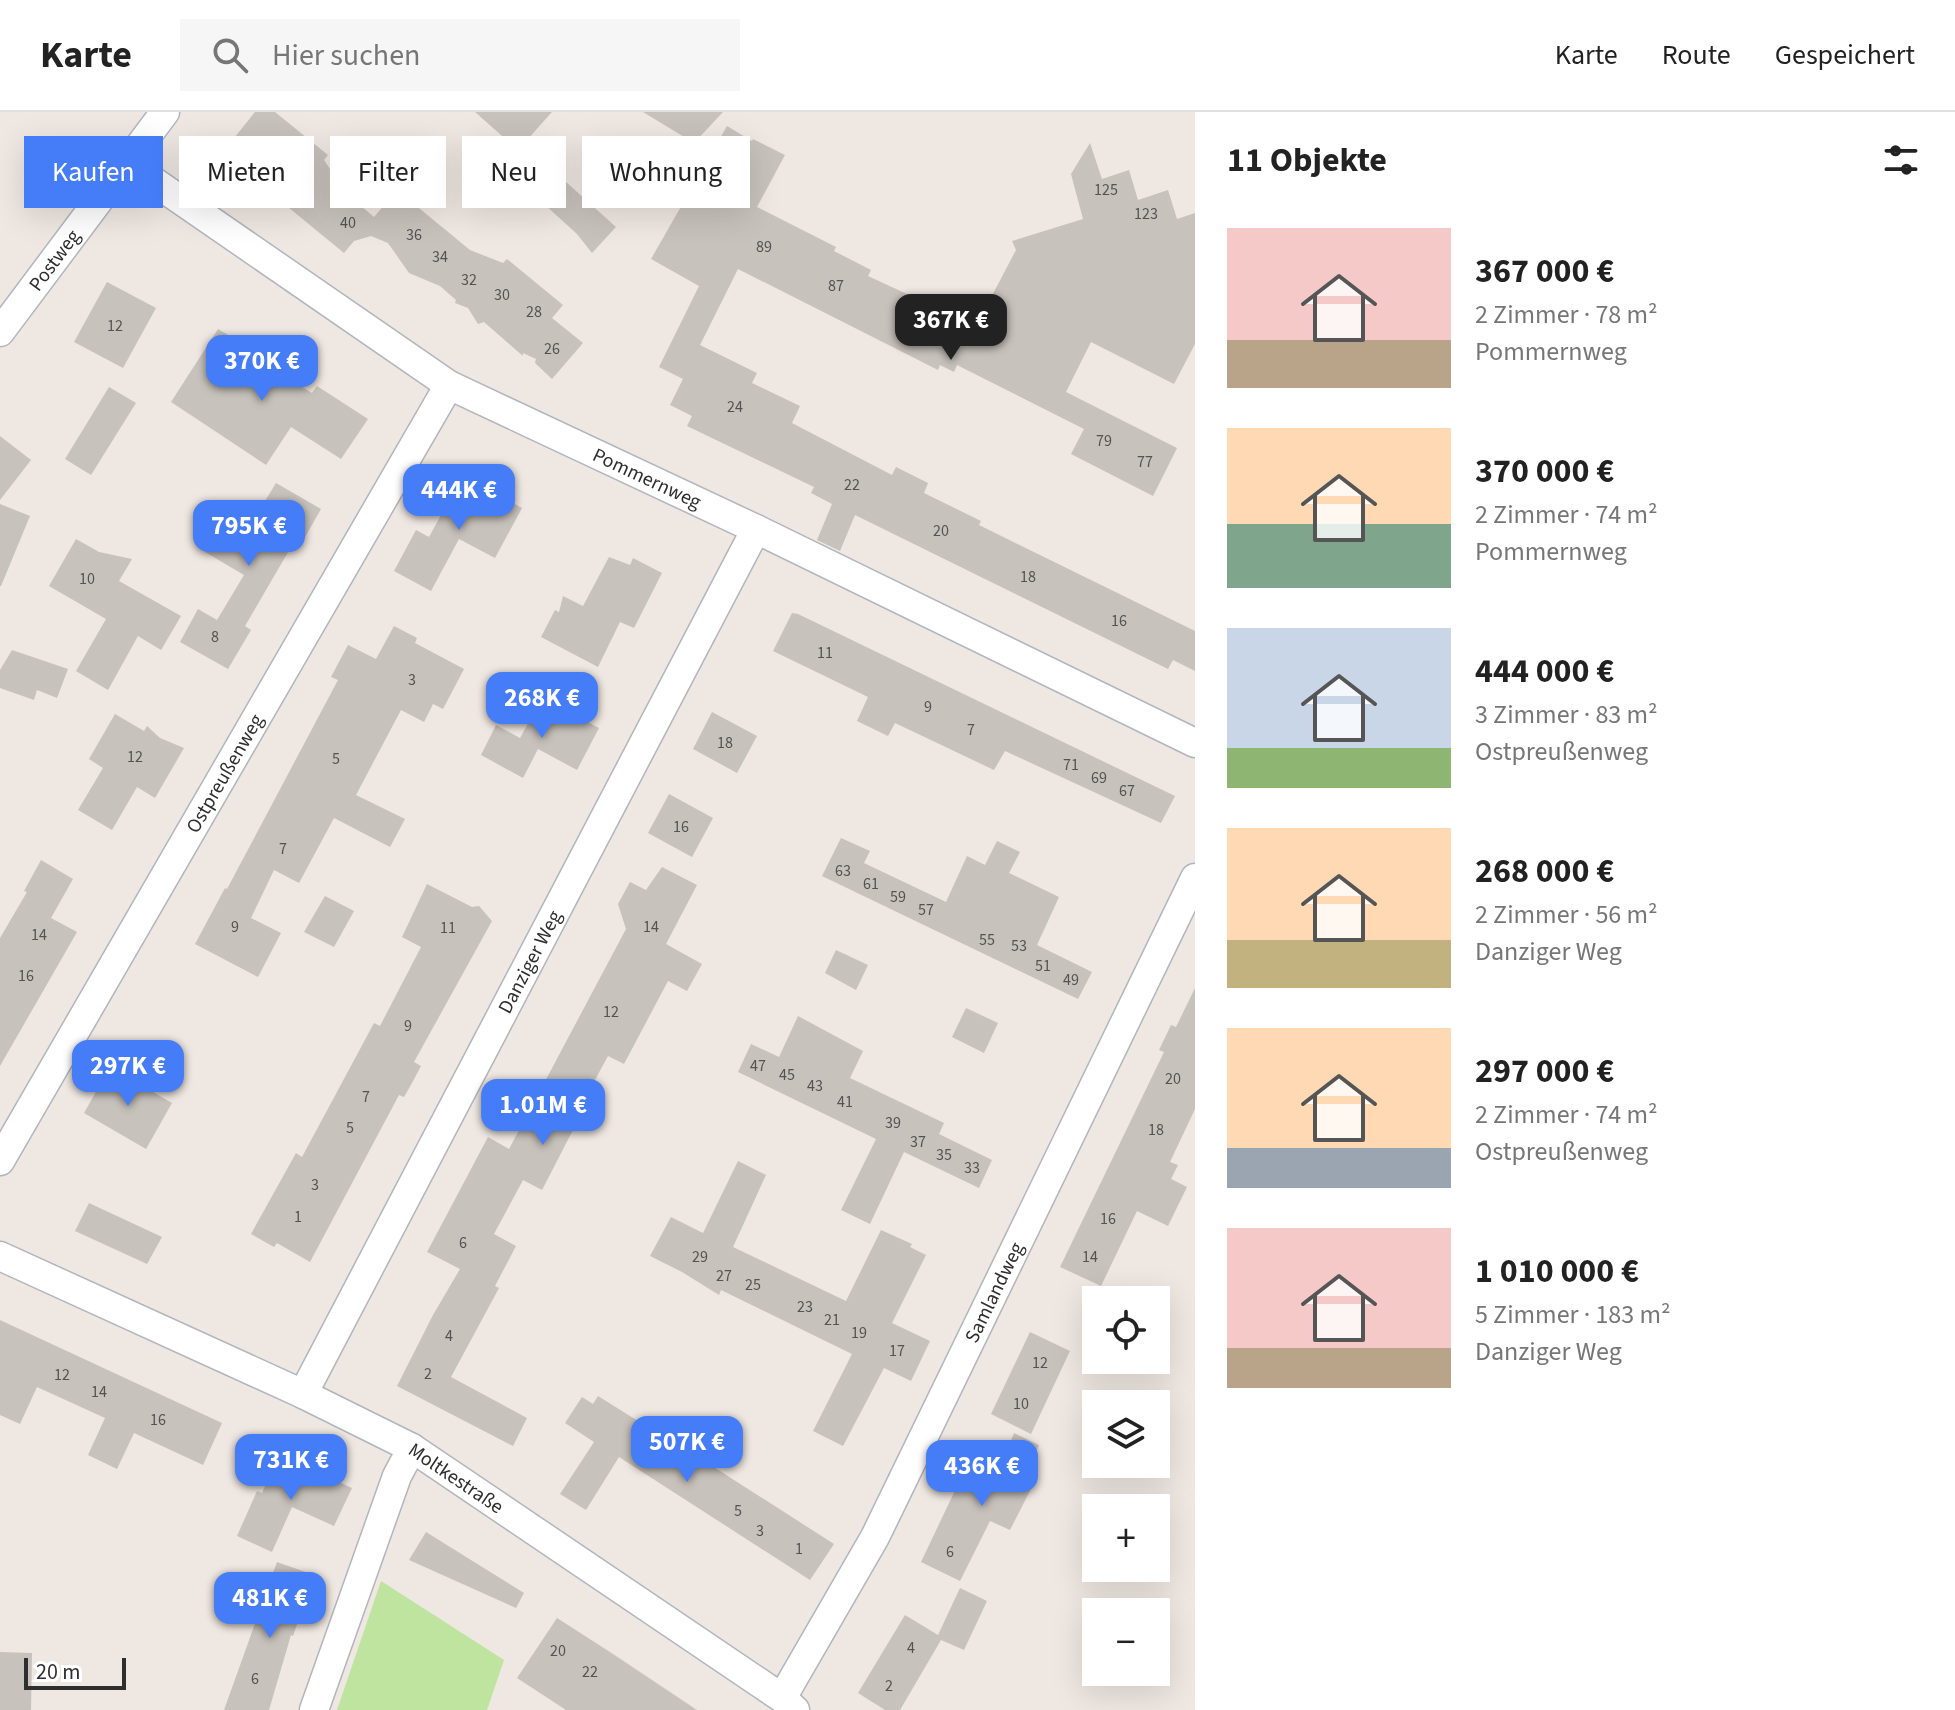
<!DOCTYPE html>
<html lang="de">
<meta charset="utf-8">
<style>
:root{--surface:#fff;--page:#f6f6f6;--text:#222;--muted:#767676;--line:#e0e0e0;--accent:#457cf8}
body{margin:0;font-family:"Source Sans 3",sans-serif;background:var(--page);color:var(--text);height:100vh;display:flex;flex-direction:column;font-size:30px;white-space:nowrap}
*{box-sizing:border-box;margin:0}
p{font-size:26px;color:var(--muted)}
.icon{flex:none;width:44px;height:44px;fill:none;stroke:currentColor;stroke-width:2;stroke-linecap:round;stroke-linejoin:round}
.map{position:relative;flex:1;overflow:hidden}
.details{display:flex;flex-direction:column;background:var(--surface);width:760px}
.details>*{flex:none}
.guide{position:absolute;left:24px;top:24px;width:760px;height:72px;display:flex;gap:16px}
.controls{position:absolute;left:1082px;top:1174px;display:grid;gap:16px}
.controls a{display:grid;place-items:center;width:88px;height:88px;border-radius:0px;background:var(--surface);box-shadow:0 8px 32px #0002;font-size:40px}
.scale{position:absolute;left:24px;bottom:20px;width:102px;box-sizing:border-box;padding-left:8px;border:4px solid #2e2e2e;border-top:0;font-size:22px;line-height:28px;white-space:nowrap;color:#2e2e2e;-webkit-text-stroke:6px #fff;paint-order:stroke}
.price{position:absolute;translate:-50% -68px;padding:0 18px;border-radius:16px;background:var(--accent);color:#fff;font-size:26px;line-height:52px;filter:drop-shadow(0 2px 4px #0008)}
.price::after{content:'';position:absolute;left:50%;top:48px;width:24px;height:18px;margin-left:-12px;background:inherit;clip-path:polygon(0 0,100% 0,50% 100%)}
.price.active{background:#222;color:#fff}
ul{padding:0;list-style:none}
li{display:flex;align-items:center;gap:24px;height:200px;padding:0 32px}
li span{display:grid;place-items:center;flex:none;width:224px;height:160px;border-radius:0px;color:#555}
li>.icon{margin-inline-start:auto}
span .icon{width:96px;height:96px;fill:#fffc;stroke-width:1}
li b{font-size:34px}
h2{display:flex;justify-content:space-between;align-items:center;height:96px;padding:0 32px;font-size:34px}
.pill{padding:0 28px;border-radius:0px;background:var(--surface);box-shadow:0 8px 32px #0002;font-size:28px;line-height:72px}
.pill.active{background:var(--accent);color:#fff}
header{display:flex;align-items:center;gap:48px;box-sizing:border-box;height:112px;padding:0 40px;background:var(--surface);border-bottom:2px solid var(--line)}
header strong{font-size:38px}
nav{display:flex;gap:44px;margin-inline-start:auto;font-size:28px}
.search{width:560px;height:72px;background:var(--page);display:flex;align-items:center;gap:20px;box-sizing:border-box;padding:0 28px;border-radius:0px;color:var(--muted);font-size:30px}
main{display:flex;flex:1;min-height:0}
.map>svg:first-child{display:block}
</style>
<header>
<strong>Karte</strong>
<div class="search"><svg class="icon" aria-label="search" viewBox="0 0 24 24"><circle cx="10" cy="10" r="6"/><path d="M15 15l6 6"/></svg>Hier suchen</div>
<nav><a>Karte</a><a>Route</a><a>Gespeichert</a></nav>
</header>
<main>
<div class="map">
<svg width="1195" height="1598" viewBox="0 0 1195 1598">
<rect width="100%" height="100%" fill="#efe7e1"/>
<polygon fill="#bfe49f" points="381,1469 504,1548 487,1598 337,1598"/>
<g fill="#c8c2bc">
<polygon points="255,0 275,0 328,43 324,48 347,82 374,105 397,78 470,138 503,151 507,147 563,193 552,206 583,231 552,267 535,251 536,247 523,241 523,244 484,210 478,212 468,196 455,191 456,188 440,174 409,161 388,131 371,124 354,129 344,141 222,41"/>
<polygon points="475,0 552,0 518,38"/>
<polygon points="643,0 723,0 694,31"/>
<polygon points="727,14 752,29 753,27 785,43 757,95 836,135 834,139 871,158 868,164 976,214 1016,138 1012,129 1083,107 1071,62 1090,31 1102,67 1129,58 1138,88 1168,78 1177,107 1195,101 1195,232 1174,272 1091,230 1066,280 1177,336 1153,384 1071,342 1084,317 957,253 954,260 940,253 938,258 738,157 700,233 757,261 752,271 800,294 792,311 892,363 896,355 928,371 924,381 981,409 979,413 1195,519 1195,559 1173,548 1168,557 855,403 840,439 817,428 832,392 811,381 814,375 687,314 692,304 670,293 683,267 659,255 699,174 651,147"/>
<polygon points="525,33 616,115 592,141 577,122 504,56"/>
<polygon points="107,170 156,196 123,256 74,230"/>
<polygon points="218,217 268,246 264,252 312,281 317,274 368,307 341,347 291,315 266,353 171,290"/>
<polygon points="109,275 136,291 91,363 65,347"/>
<polygon points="0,324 31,348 0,388"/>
<polygon points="463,363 522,396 495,446 459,427 431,479 394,459 416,418 429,425"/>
<polygon points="276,371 321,397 300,434 294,430 245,514 251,518 228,557 180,530 198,497 217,508 244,463 205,440 232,393 254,407"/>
<polygon points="0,392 30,404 1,474 0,474"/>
<polygon points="76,427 99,440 132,447 119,469 181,504 161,538 138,524 108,578 76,559 106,507 49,474"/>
<polygon points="609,445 630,453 633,446 662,461 634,516 620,510 598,555 541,525 555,498 559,500 563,484 583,494"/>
<polygon points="792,501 798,502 1175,684 1161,711 1005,639 994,658 895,611 888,624 857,609 868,585 773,539"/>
<polygon points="394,514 417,526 415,531 464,557 443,597 433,592 424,610 401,598 356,683 405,707 390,735 334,706 299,771 274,758 251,806 281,821 258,865 195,832 225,776 227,777 338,568 331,565 348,533 376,547"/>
<polygon points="12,538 68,557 57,586 37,578 34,588 0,576 0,558"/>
<polygon points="542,586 599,616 577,658 538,637 523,666 481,643 496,613 520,626"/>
<polygon points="712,600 757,624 737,661 693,637"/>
<polygon points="115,602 144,619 147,614 160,626 184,636 155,686 137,675 112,718 78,698 103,656 89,647"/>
<polygon points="669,682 713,706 692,745 648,721"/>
<polygon points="841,726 870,739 864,751 946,790 967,744 985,753 997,729 1020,740 1009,761 1059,785 1037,833 1092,860 1078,887 822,764"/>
<polygon points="41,748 73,767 51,806 77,820 0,954 0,826 27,780 24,779"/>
<polygon points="662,755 697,773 666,832 702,852 687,879 668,869 624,952 608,944 570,1014 574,1016 542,1078 523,1068 494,1122 516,1134 495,1174 499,1176 451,1265 527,1306 513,1334 397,1274 433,1203 460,1157 427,1140 488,1025 509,1037 626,817 618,792 630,770 646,778"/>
<polygon points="427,772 472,795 479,794 492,809 414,950 421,954 412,971 404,985 399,983 310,1150 277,1131 274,1135 251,1122 296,1041 302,1045 374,911 380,914 421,835 402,825"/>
<polygon points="325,784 354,799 334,835 304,820"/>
<polygon points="836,838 868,853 856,878 825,861"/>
<polygon points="1195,876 1195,997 1170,1050 1178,1053 1171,1067 1187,1075 1168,1114 1137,1099 1101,1174 1060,1155 1164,940 1159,938 1171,913 1176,915"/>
<polygon points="966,896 998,911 984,941 952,925"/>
<polygon points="798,904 863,939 850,966 944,1011 939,1022 992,1048 979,1076 904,1040 870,1112 841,1098 876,1027 738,960 751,932 779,945"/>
<polygon points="110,955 172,991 146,1037 84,1001"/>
<polygon points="738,1049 766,1063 733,1135 846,1189 881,1118 912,1132 910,1135 926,1143 892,1211 930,1229 911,1269 884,1256 843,1334 813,1319 852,1242 721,1178 719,1183 682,1160 650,1144 671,1105 703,1121"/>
<polygon points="89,1091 162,1125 147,1152 75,1119"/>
<polygon points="0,1208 222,1311 203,1353 134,1321 117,1357 88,1343 105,1306 37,1275 20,1312 0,1303"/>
<polygon points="1030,1220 1070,1239 1031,1322 991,1302"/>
<polygon points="598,1284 638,1309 639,1307 834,1432 810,1468 619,1345 586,1398 560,1382 594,1330 565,1311 582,1285 593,1292"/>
<polygon points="1014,1321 1039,1333 1028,1359 1038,1363 1010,1418 990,1409 960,1469 921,1450 960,1368 966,1371 975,1352 997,1362"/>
<polygon points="279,1343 352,1376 334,1414 292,1395 272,1440 237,1424 257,1379 262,1381"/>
<polygon points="426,1420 524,1481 516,1496 409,1448"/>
<polygon points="277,1450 314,1463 293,1524 291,1523 269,1598 224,1598"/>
<polygon points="960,1476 987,1489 964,1538 941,1528 900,1598 885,1598 858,1581 905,1503 938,1523"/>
<polygon points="557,1506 610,1540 697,1598 566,1598 517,1566"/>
<polygon points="0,1540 32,1541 31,1598 0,1598"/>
</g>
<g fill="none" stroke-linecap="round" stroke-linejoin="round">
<g stroke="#b1b5be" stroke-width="31">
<g id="minor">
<path id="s1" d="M127,51L449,273L756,417L1195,631"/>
<path id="s2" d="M0,220L165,0"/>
<path id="s3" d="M0,1049L449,273"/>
<path id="s4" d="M0,1144L303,1282L412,1336L782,1586L795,1598"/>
<path id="s5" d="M303,1282L756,417"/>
<path id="s6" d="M782,1586L875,1425L1195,766"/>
<polyline points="314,1598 397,1364 412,1336"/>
</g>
</g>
<use href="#minor" stroke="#fff" stroke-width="28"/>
</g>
<g text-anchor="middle" stroke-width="6" stroke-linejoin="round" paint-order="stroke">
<g font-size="16" fill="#545352">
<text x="1106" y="83">125</text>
<text x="1146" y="107">123</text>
<text x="348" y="116">40</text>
<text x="414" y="128">36</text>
<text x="764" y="140">89</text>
<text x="440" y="150">34</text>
<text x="469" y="173">32</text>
<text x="836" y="179">87</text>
<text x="502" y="188">30</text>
<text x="534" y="205">28</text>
<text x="115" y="219">12</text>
<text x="552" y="242">26</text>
<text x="735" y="300">24</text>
<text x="1104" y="334">79</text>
<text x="1145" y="355">77</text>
<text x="852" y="378">22</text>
<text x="941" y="424">20</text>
<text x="1028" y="470">18</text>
<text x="87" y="472">10</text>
<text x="1119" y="514">16</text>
<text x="215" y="530">8</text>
<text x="825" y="546">11</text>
<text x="412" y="573">3</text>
<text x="928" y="600">9</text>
<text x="971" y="623">7</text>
<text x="725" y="636">18</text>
<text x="135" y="650">12</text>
<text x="336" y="652">5</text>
<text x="1071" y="658">71</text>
<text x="1099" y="671">69</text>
<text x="1127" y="684">67</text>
<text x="681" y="720">16</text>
<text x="283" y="742">7</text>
<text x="843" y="764">63</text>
<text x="871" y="777">61</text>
<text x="898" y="790">59</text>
<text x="926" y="803">57</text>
<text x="235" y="820">9</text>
<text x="651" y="820">14</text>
<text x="448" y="821">11</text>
<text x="39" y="828">14</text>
<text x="987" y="833">55</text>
<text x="1019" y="839">53</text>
<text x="1043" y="859">51</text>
<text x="26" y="869">16</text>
<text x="1071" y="873">49</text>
<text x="611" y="905">12</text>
<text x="408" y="919">9</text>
<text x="758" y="959">47</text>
<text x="787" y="968">45</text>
<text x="1173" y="972">20</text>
<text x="815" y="979">43</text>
<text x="366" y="990">7</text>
<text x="845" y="995">41</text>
<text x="893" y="1016">39</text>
<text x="350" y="1021">5</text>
<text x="1156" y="1023">18</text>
<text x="918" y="1035">37</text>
<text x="944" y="1048">35</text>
<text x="972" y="1061">33</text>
<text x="315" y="1078">3</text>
<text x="298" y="1110">1</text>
<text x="1108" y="1112">16</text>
<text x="463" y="1136">6</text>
<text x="700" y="1150">29</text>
<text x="1090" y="1150">14</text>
<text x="724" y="1169">27</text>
<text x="753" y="1178">25</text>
<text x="805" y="1200">23</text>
<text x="832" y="1213">21</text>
<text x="859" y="1226">19</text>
<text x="449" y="1229">4</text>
<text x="897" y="1244">17</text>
<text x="1040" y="1256">12</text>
<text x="428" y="1267">2</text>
<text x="62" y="1268">12</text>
<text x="99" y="1285">14</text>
<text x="1021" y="1297">10</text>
<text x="158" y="1313">16</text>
<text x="738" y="1404">5</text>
<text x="760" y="1424">3</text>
<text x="799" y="1442">1</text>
<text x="950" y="1445">6</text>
<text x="911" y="1541">4</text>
<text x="558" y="1544">20</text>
<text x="590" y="1565">22</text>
<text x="255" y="1572">6</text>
<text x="889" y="1579">2</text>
</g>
<g font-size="20" fill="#2e2e2e" stroke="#fff">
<text dy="7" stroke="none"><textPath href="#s2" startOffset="90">Postweg</textPath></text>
<text dy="7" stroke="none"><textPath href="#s1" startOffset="610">Pommernweg</textPath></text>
<text dy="7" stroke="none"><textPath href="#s3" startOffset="448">Ostpreußenweg</textPath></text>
<text dy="7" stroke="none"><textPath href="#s5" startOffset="488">Danziger Weg</textPath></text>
<text dy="7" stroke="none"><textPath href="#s6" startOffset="458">Samlandweg</textPath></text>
<text dy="7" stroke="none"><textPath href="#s4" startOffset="508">Moltkestraße</textPath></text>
</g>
</g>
</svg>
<div class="controls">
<a><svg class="icon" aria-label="locate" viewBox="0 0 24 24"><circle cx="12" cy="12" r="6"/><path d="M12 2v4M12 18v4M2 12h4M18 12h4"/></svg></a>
<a><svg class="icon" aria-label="layers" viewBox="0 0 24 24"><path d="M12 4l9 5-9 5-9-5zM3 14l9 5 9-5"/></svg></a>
<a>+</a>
<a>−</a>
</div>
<div class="scale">20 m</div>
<b class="price active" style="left:951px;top:250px">367K €</b>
<b class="price" style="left:262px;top:291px">370K €</b>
<b class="price" style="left:459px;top:420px">444K €</b>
<b class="price" style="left:249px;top:456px">795K €</b>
<b class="price" style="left:542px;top:628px">268K €</b>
<b class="price" style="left:128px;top:996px">297K €</b>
<b class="price" style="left:543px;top:1035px">1.01M €</b>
<b class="price" style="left:687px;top:1372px">507K €</b>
<b class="price" style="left:291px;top:1390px">731K €</b>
<b class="price" style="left:982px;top:1396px">436K €</b>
<b class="price" style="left:270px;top:1528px">481K €</b>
<div class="guide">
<a class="pill active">Kaufen</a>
<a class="pill">Mieten</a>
<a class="pill">Filter</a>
<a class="pill">Neu</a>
<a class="pill">Wohnung</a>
</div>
</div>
<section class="details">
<h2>11 Objekte<svg class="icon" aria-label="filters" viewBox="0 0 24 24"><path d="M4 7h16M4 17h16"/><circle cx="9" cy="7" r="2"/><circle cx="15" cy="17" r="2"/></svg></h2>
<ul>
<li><span style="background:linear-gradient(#f6c9c9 70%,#b9a48a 0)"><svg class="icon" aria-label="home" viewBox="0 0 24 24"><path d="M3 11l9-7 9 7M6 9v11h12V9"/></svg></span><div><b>367 000 €</b><p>2 Zimmer · 78 m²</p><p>Pommernweg</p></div></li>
<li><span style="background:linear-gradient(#ffd9b3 60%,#7fa58c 0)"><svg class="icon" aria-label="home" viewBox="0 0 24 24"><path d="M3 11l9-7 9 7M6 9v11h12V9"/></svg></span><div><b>370 000 €</b><p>2 Zimmer · 74 m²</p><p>Pommernweg</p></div></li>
<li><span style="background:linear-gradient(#c9d6e8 75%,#8fb573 0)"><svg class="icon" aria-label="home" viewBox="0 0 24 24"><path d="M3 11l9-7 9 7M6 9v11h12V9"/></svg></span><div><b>444 000 €</b><p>3 Zimmer · 83 m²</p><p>Ostpreußenweg</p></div></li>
<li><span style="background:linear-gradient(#ffd9b3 70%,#c2b280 0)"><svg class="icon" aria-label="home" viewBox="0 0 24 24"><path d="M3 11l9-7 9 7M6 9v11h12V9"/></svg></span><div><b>268 000 €</b><p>2 Zimmer · 56 m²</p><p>Danziger Weg</p></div></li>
<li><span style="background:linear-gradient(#ffd9b3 75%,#9aa5b1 0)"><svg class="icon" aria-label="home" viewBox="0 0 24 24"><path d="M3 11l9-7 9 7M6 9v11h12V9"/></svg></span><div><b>297 000 €</b><p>2 Zimmer · 74 m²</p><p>Ostpreußenweg</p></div></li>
<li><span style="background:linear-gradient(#f6c9c9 75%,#b9a48a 0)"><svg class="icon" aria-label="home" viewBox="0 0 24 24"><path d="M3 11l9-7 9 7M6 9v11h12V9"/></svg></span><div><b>1 010 000 €</b><p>5 Zimmer · 183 m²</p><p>Danziger Weg</p></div></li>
</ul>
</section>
</main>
